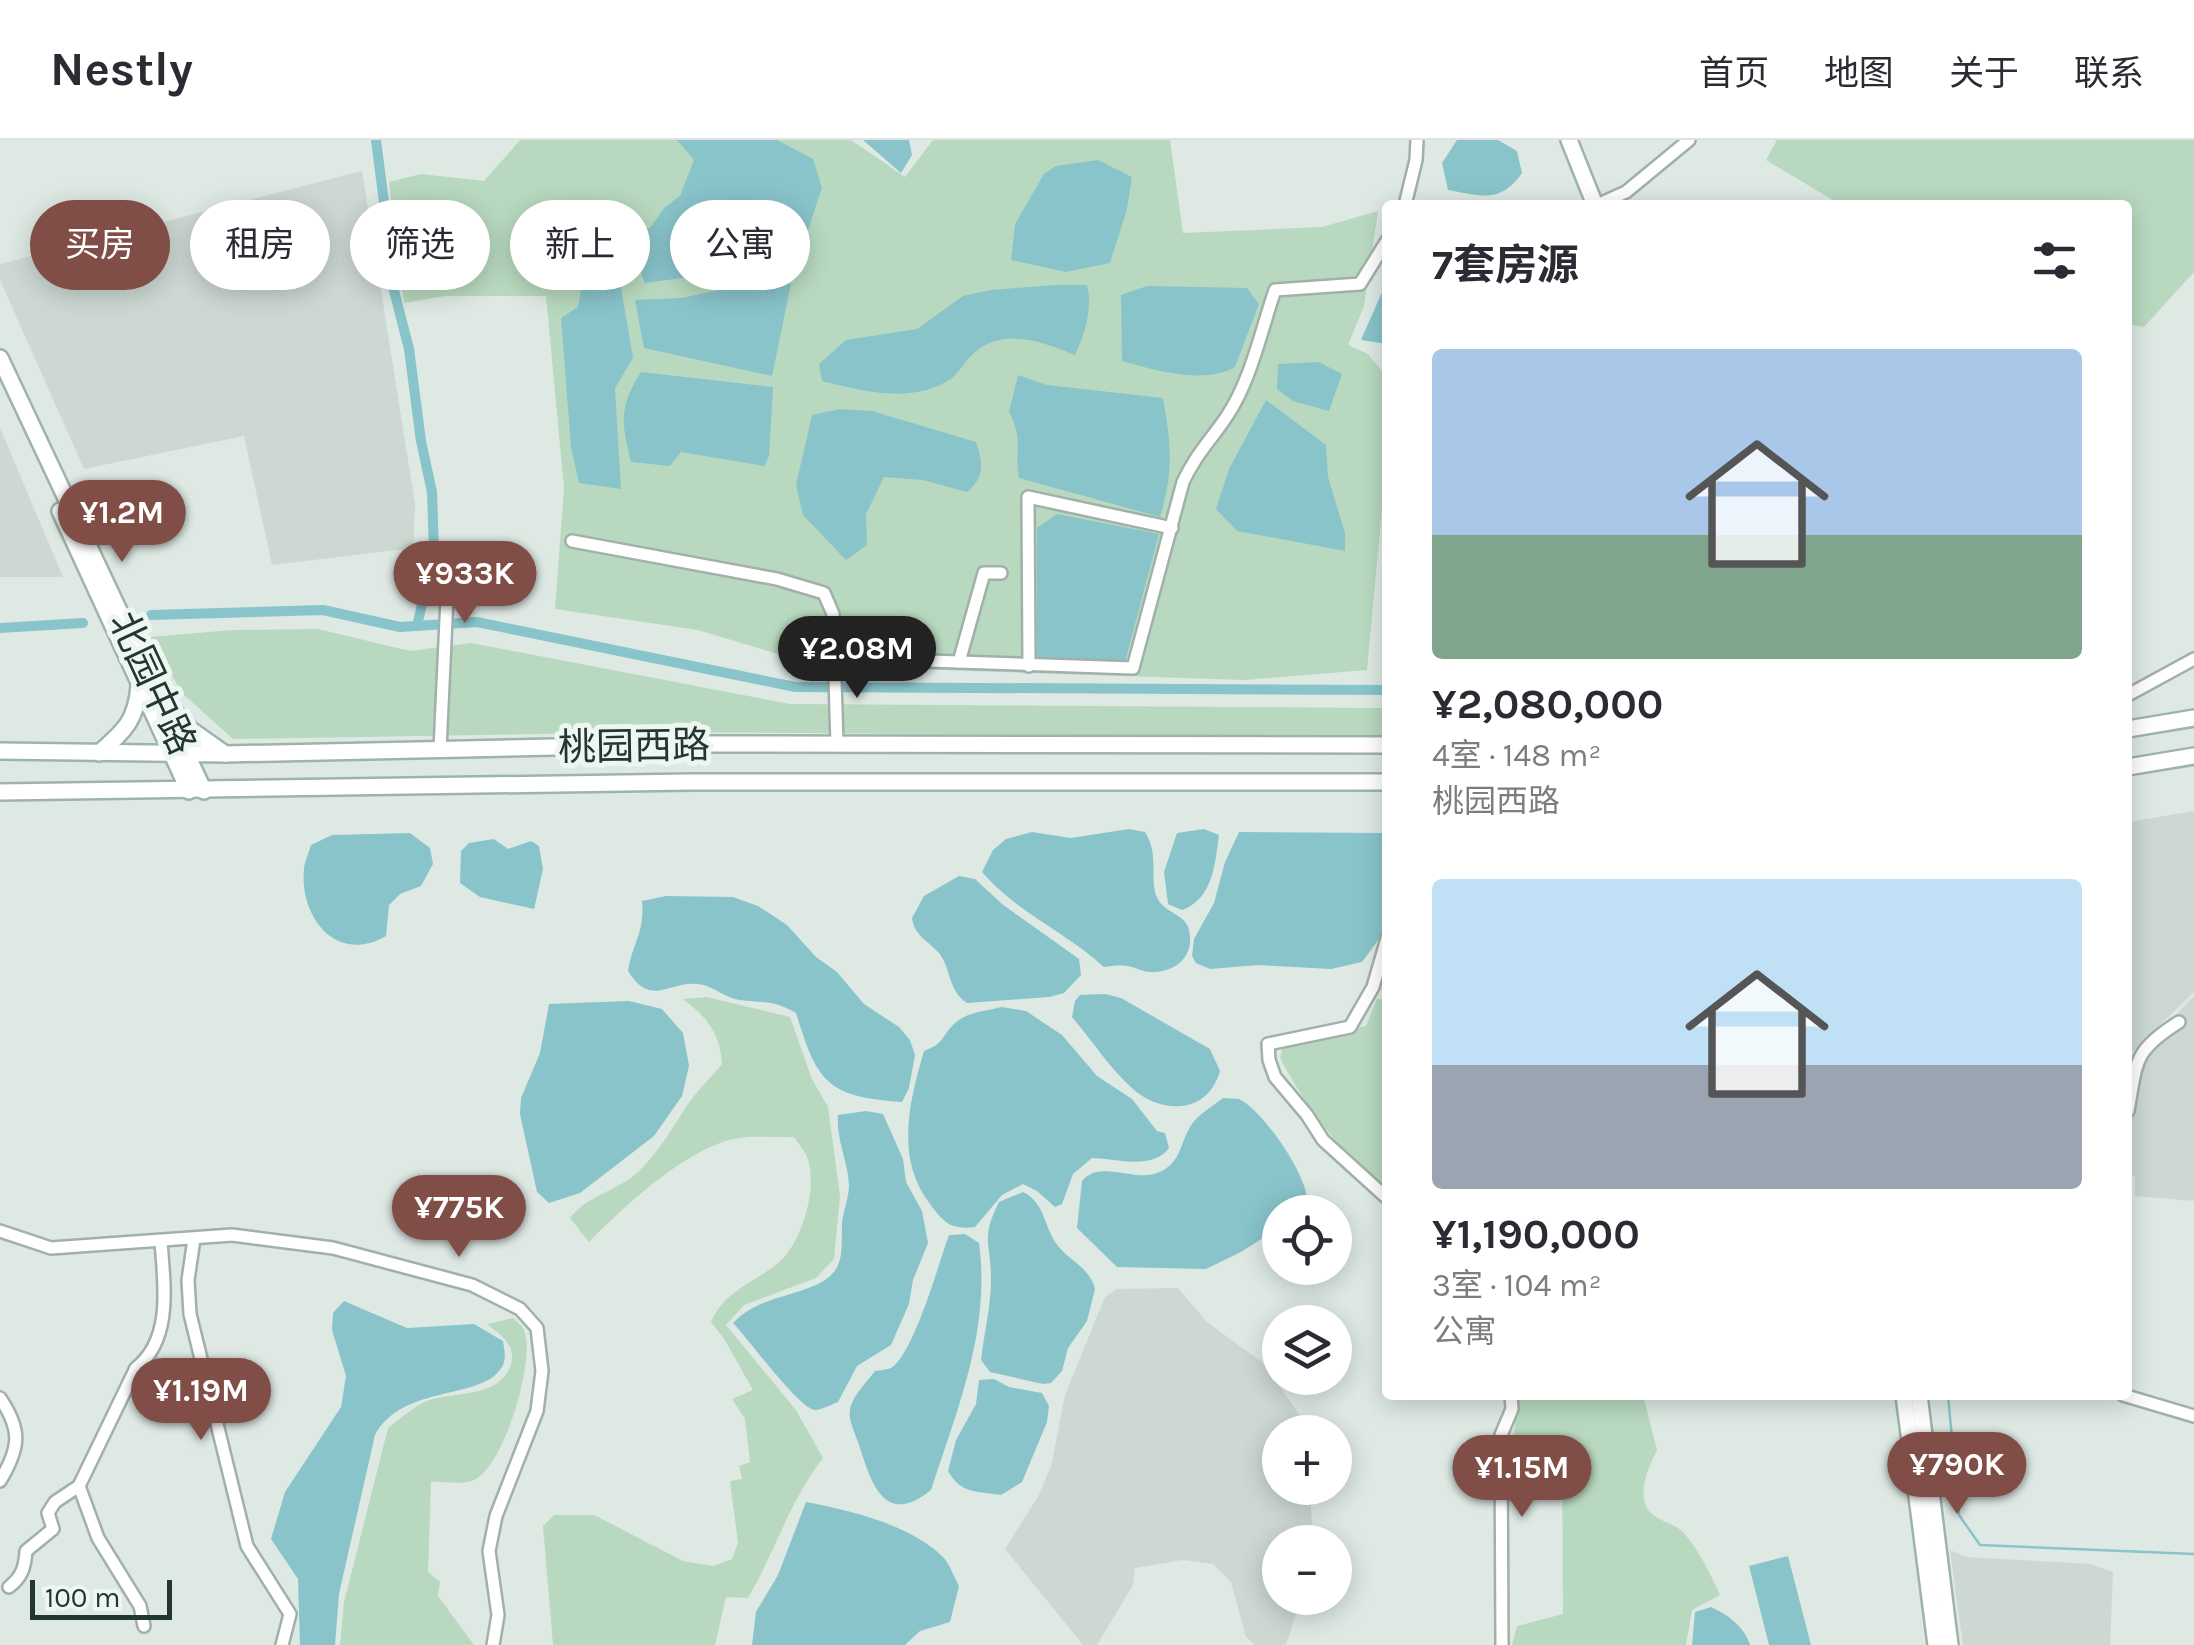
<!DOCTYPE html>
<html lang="zh">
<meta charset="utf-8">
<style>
:root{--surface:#fff;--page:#f7f7f7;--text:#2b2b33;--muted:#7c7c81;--line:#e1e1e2;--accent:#804e46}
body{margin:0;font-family:Karla,"Noto Sans SC",sans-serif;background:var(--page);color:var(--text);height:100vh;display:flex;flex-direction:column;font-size:38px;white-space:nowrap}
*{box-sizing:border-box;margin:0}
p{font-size:32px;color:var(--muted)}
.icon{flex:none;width:55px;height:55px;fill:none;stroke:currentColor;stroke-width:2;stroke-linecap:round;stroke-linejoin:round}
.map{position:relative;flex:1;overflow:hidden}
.panel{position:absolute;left:1382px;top:60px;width:750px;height:1200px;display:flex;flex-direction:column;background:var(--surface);border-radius:10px;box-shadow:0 5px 25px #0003}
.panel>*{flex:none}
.banner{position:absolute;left:30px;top:60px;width:950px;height:90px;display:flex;gap:20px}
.tools{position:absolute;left:1262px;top:1055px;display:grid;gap:20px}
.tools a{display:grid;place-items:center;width:90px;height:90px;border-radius:50%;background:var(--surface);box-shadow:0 5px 25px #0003;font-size:50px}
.scale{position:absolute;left:30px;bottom:25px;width:142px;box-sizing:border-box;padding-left:10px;border:5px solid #213730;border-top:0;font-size:28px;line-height:35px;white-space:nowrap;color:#213730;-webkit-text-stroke:8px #eef6f2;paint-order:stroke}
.price{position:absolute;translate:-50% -85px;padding:0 22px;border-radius:35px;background:var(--accent);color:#fff;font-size:32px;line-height:65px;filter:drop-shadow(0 2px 5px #0008)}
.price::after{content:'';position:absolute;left:50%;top:60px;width:30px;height:22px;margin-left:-15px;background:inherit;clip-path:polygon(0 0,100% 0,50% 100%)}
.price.selected{background:#222;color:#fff}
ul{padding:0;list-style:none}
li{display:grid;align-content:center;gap:20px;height:530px;padding:0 50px}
li span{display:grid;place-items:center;height:310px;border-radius:10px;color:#555}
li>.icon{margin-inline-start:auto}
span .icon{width:180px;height:180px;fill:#fffc;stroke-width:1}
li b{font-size:42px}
h2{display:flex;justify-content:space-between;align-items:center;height:120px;padding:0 50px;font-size:42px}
.tag{padding:0 35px;border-radius:45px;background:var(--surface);box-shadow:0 5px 25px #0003;font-size:35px;line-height:90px}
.tag.selected{background:var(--accent);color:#fff}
header{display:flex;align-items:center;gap:60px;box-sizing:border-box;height:140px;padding:0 50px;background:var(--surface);border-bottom:2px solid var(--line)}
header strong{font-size:48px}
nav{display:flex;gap:55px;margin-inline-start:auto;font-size:35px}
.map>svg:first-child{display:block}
</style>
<header>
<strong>Nestly</strong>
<nav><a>首页</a><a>地图</a><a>关于</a><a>联系</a></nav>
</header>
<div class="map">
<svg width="2194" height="1505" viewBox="0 0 2194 1505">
<rect width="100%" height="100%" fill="#dee9e4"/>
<g fill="#cdd8d2">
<polygon points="362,31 415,364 413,408 272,425 244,296 84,329 0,140 0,124"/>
<polygon points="0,288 63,437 0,437"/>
<polygon points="2194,671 2194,852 2128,916 2128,682"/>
<polygon points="2194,856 2194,1061 2135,1056 2135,1036 2128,1035 2128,938 2131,921"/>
<polygon points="1178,1148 1207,1182 1263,1223 1301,1277 1303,1292 1280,1292 1280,1348 1310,1348 1313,1402 1280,1402 1280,1458 1301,1458 1286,1505 1255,1505 1246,1497 1231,1442 1213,1424 1182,1420 1135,1428 1133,1445 1097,1505 1083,1505 1005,1409 1039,1355 1052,1323 1065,1255 1105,1157 1117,1149"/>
<polygon points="1950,1410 1967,1417 2090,1424 2113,1432 2110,1505 1963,1505"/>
</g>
<g fill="#b8d9bf">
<polygon points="520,0 851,0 905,37 933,0 1170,0 1183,93 1322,87 1378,71 1364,166 1348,205 1368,214 1387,237 1384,347 1367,530 1245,540 818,526 698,490 555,469 564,348 546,156 445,156 404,163 389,42 421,34 484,41"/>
<polygon points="1777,0 2194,0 2194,132 2144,187 2128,184 2128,65 1841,65 1766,20"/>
<polygon points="318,489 410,511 471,503 790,564 1387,568 1387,597 654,592 233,599 182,553 150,497 232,490"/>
<path d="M707,857L790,877L812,939L828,967L840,1056L834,1119L816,1138L744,1165L726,1185L796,1270L823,1318C790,1360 775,1412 748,1458L726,1457L715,1505H553L543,1386L554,1375H594L683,1421L713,1426L732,1419L738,1403L730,1341L742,1339L739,1326L750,1322L745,1279L732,1259L753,1250L723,1197L711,1182C726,1146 766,1139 786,1115C804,1093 818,1044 807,1017C804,1010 798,1003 794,997C777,998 757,995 740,998C691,1004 623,1067 589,1102L570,1078C587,1055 619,1051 640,1030C659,1011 672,989 686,967C696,952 710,938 722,924C720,893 707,877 683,859Z"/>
<path d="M1377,859L1387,860V1048C1342,1016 1306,967 1280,918L1283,906L1366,886Z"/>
<path d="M513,1178C517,1182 522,1185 524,1190C536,1220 505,1322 476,1339C464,1346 444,1341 431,1342L428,1432L440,1442L438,1456L474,1505H340L344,1462L388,1288C400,1279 413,1267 427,1261C453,1251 497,1259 510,1227C518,1206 502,1196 487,1184Z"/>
<path d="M1517,1255H1643L1657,1310C1649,1326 1636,1354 1649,1371C1657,1381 1674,1383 1683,1392C1699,1410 1710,1433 1720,1455L1692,1470L1686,1505H1512L1517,1486L1563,1474L1562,1305L1514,1295Z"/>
</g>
<g fill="#89c4cb">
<polygon points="677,0 777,0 813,19 822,48 805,99 763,127 645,143 635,118 594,83 627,90 650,88 664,68 680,56 694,20"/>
<polygon points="863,0 909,0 912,15 901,33"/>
<path d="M1457,0H1498L1517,11L1522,33C1500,64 1482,56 1448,50L1442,23Z"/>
<polygon points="1098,20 1132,37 1127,69 1110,123 1066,132 1011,120 1015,84 1044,34 1056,26"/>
<polygon points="587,112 619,136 633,218 615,248 621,349 579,343 571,307 561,178 578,167"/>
<polygon points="763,141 791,144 772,236 644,208 635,160 681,158"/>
<polygon points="1386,143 1387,204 1361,200"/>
<path d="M1054,145H1087C1093,168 1085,194 1075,215C1042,202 1003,186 973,214C965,221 960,232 952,238C914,265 863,251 822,241L819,224L846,200L917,189L963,156L991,150Z"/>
<path d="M1147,146L1247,148L1259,164L1235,227C1203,245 1155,230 1122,221L1121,155Z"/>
<polygon points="1319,222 1342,234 1329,271 1293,261 1277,249 1278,224"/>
<path d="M641,232L773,247L769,316L764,326L681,312L670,326L631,322C621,282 619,267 641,232Z"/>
<path d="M1018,235L1047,245L1163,258C1171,305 1174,330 1160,377L1019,338C1014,308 1024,301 1009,272Z"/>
<polygon points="1266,260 1326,305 1328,337 1345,393 1345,411 1237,391 1216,369 1229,329"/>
<path d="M840,269L872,271L976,302C983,322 985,337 967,352L923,340L884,337L866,374L867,405L846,420L803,375L796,345L812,275Z"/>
<polygon points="1057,374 1159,394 1125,522 1037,520 1037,388"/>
<path d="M1129,689L1145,692C1161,717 1147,742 1159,761C1166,772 1184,775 1188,787C1197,814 1177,833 1150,832C1143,832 1135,827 1127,826C1120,825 1111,826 1104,827C1066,792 1016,772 982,732L993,710L1006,699L1032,692L1071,698Z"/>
<path d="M1204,689L1219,695C1215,724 1213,759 1182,770L1168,764L1164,732L1177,693Z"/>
<polygon points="1239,692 1387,693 1387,778 1382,795 1362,822 1331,829 1258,825 1210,829 1196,823 1192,816 1194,799 1214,763 1225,722"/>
<path d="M410,693L430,708L433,724L421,746L400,754L389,765L386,796C336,825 299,777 304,728C305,721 309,712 311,705L332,695Z"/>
<polygon points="494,699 508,709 531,701 539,706 543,729 534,769 480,757 460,743 461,711 469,703"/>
<path d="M959,736L975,739L1002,764L1079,819L1081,835L1064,853L1049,857L967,863C947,850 952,828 938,812C927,800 914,795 912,778L924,756Z"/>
<path d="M666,756L733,757L758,766L787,785L816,817L837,832L864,864L899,887L910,900L915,915L909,948L902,962C827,957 817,942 796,873C768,857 763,865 735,859C723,856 711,845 698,844C668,841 651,868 628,831C633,801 645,792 642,761Z"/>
<path d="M1105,854L1121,858L1210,909L1220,931C1208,974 1163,975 1133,949C1110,929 1092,900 1072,877L1075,861L1080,855Z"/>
<polygon points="629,861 662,869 683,893 689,926 682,956 654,996 580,1053 549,1063 537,1052 520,974 521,958 540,913 549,864"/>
<path d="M1002,867L1026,871L1062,895L1097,936L1132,959L1157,991L1165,993L1169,1008C1153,1030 1117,1019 1092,1018L1073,1034L1062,1064L1055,1067L1037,1051L1023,1044L1002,1055L975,1087C951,1090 944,1083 930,1064C895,1019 909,962 924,911C945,903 940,898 954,884C966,872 986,871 1002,867Z"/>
<path d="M1223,958C1224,958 1238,959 1239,959C1263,970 1314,1043 1307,1068L1302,1072H1280V1087L1241,1112L1206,1129L1117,1127L1077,1088L1082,1041C1099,1019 1135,1042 1157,1033C1182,1024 1179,1003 1192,984C1199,974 1213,966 1223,958Z"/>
<path d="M866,971L883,974L903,1019L906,1042L922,1071L928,1103L913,1140L909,1164L891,1205L857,1226L838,1262C832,1264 822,1270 815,1270C799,1269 747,1197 733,1183C757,1158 788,1158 818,1144C846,1130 841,1111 842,1084C843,1071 849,1058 849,1045C848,1021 836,1000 838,975Z"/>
<path d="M1023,1052C1045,1062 1044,1088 1058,1106C1070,1121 1090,1128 1095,1149L1087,1181L1068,1208L1062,1231L1051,1243L1043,1244L990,1232L981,1220C984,1194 991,1166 991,1139C991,1102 980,1100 999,1062Z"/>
<path d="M965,1094L979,1103C991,1189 957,1270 931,1350C885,1387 872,1345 860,1308C857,1297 848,1281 850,1270C852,1256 867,1242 875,1231C880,1230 886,1230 891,1228C914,1214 939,1122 949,1095Z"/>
<path d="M344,1161L407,1188L474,1184L503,1201C505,1213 507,1222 499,1231C477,1259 401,1246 375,1295L339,1454L335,1505H300L298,1439L271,1399L285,1352L341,1267L346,1236L332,1190L333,1173Z"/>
<path d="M994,1239L1009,1247L1042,1253L1049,1266L1047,1282L1022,1342L1001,1355C976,1351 961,1354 948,1331L956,1300L976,1264L979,1240Z"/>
<path d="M806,1362C851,1371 910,1384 944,1418C950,1425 954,1437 959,1446L950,1482L920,1491L905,1505H752L756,1472L778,1435Z"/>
<polygon points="1788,1416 1811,1505 1769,1505 1749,1426"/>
<path d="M1711,1467C1728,1475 1744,1486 1750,1505H1692L1695,1472Z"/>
</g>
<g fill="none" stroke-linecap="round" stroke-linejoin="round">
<polyline stroke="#89c4cb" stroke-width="2.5" points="1948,1255 1959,1375 1980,1405 2194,1414"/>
<g stroke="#89c4cb" stroke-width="10">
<polyline points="376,0 385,70"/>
<polyline points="389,131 409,209 421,301 432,352 434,412 417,486"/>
<polyline points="151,475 323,470 400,487 477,482 795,547 1388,550"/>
<polyline points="0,488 83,483"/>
</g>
<g stroke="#a2b0aa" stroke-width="16">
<g id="street">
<polyline points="1405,65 1416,20 1417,0"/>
<polyline points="1597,65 1626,52 1689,0"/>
<polyline points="572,401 777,439 824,453 833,474 837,604"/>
<polyline points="835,518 959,522 984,433 1001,433"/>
<path d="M959,522L1133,528L1183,342C1196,314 1211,300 1227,276C1251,240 1261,191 1275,150L1360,144L1388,99"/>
<polyline points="1029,526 1028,357 1172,388"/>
<polyline points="2128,555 2194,519"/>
<polyline points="440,609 447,458"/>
<polyline points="1388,795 1373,847 1350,887 1268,904 1269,920 1275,937 1307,975 1323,1000 1388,1059"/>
<path d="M2128,971C2137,921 2133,911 2179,882"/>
<polyline points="0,1091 51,1108 232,1095 333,1108 472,1145 520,1169 537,1188 542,1231 537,1271 496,1376 489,1411 498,1475 493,1505"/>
<polyline points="194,1099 188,1140 190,1174 247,1406 290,1474 282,1505"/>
<polyline points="2123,1255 2194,1276"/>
<path d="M0,1258C22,1290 20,1308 0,1341"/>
<polyline points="79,1346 98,1398 140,1466 144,1486"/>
<path d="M9,1447C22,1437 25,1427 26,1411L53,1389L48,1373L55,1362L79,1346L136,1228C173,1199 164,1143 161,1102"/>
<polyline points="1502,1505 1501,1295 1512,1269 1511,1255"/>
</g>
</g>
<g stroke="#9eb4ab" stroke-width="20">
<g id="secondary">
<polyline points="1569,0 1595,65"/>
<polyline points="0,218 204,651"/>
<polyline points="60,371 189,651"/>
<polyline points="171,568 191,590 225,614"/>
<polyline points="2128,589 2194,578"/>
<polyline points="0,611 225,614 691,604 1388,605"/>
<path d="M99,613C125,590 136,581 139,546"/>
<polyline points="2128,627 2194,616"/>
<polyline points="0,652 691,642 1388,642"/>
<polyline points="1904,1255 1936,1505"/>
<polyline points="1919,1255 1950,1505"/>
</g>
</g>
<use href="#street" stroke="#fff" stroke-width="11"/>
<use href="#secondary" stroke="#fff" stroke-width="15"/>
</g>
<g text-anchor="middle" stroke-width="10" stroke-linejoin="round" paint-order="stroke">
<g font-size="38" fill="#213730" stroke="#eef6f2">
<text transform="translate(153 543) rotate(65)" y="13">北园中路</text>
<text transform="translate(634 606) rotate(-1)" y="13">桃园西路</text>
</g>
</g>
</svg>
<div class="tools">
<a><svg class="icon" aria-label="locate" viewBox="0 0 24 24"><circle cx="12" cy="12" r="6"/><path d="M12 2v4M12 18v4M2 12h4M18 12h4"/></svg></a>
<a><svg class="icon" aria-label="layers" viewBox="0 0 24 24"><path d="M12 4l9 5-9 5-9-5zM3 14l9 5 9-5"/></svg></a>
<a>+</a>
<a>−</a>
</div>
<div class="scale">100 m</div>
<b class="price" style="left:122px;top:425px">¥1.2M</b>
<b class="price" style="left:465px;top:486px">¥933K</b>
<b class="price selected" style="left:857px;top:561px">¥2.08M</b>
<b class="price" style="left:459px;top:1120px">¥775K</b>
<b class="price" style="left:201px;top:1303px">¥1.19M</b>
<b class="price" style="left:1957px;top:1377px">¥790K</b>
<b class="price" style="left:1522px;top:1380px">¥1.15M</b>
<div class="banner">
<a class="tag selected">买房</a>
<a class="tag">租房</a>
<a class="tag">筛选</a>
<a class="tag">新上</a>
<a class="tag">公寓</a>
</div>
<section class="panel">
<h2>7套房源<svg class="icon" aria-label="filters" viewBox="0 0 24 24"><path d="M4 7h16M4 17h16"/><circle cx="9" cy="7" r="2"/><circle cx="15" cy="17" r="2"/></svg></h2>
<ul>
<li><span style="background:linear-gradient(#a9c7e8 60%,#7fa58c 0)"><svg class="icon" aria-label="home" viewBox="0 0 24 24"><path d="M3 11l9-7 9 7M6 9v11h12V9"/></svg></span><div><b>¥2,080,000</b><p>4室 · 148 m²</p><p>桃园西路</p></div></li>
<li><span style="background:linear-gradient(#bfe0f5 60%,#9aa5b1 0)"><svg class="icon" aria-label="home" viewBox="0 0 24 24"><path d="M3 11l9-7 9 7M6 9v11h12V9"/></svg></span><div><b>¥1,190,000</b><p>3室 · 104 m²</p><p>公寓</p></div></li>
</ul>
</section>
</div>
